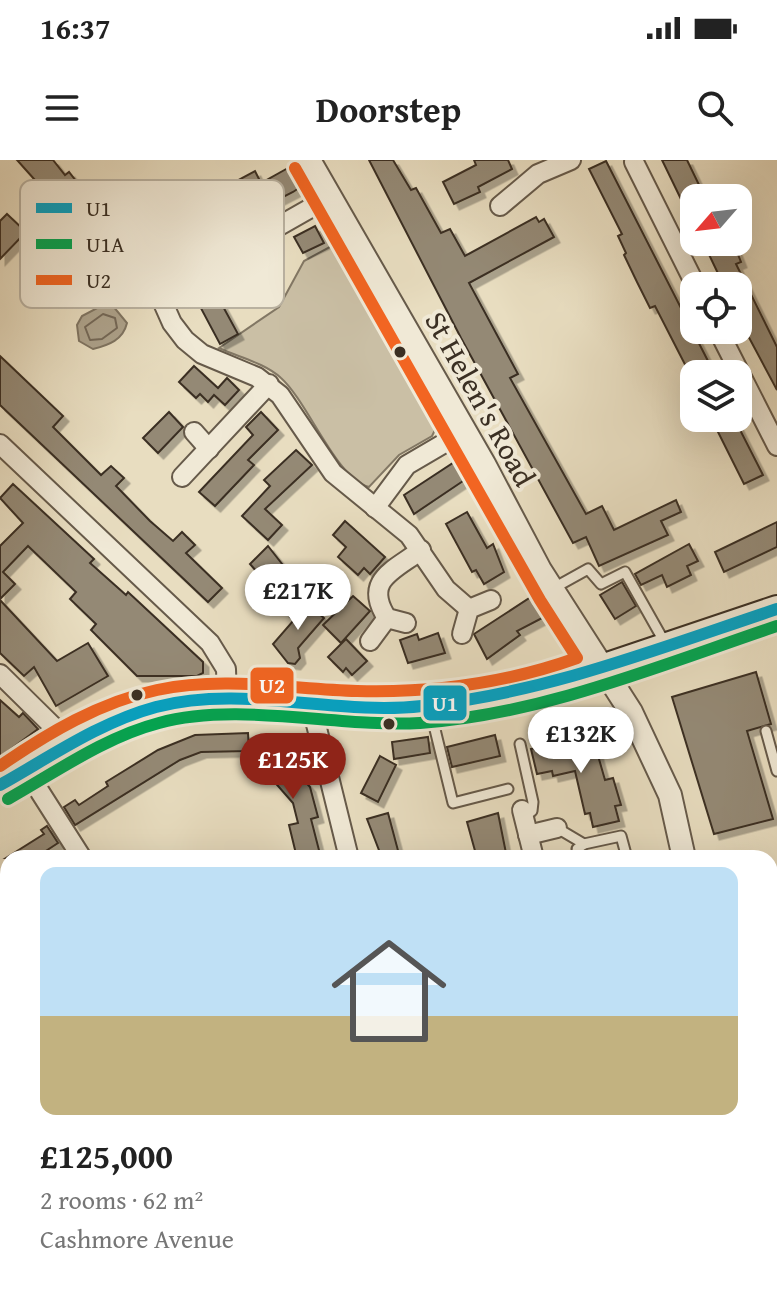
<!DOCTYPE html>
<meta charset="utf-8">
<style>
:root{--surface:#fff;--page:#f6f6f6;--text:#222;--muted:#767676;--line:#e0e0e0;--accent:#8f2418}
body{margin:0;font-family:"Gentium Book Plus",serif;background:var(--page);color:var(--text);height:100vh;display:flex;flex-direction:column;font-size:30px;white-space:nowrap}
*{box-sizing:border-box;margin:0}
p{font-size:26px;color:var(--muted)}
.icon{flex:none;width:44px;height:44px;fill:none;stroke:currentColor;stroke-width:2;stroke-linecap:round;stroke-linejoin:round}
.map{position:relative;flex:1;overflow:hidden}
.drawer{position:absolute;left:0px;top:690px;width:778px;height:442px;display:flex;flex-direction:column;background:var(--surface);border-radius:24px 24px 0 0;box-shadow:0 8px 32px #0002}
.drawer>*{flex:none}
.needle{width:52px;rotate:242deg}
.tools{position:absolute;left:680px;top:24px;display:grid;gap:16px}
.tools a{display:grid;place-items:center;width:72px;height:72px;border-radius:16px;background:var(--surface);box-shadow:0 8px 32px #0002;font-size:40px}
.price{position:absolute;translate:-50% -68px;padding:0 18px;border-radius:28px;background:#fff;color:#222;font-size:26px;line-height:52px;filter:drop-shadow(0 2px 4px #0008)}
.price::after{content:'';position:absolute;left:50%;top:48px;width:24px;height:18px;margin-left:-12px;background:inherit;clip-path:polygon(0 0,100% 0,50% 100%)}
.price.on{background:var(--accent);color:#fff}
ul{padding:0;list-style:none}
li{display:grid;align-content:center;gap:16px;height:424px;padding:0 40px}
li+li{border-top:2px solid var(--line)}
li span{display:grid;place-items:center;height:248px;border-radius:16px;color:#555}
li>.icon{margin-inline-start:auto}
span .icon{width:144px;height:144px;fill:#fffc;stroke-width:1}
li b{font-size:34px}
.status{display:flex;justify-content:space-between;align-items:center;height:56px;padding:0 40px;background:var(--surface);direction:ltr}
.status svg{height:22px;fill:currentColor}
header{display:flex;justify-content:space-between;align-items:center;height:104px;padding:0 40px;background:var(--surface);font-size:36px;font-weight:700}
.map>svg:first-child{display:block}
</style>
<div class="status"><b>16:37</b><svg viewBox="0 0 49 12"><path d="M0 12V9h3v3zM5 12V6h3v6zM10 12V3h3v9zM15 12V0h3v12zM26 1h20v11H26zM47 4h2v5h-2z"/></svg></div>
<header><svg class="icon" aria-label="menu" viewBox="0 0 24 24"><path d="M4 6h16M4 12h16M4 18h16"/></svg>Doorstep<svg class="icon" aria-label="search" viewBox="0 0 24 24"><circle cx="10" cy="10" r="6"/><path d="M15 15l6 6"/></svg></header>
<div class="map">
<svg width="777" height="1131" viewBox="0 0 777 1131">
<defs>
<filter id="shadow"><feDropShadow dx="5.5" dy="5.5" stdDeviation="0" flood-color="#0004"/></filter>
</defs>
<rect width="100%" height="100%" fill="#e8ddc0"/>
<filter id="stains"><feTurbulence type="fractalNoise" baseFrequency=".0025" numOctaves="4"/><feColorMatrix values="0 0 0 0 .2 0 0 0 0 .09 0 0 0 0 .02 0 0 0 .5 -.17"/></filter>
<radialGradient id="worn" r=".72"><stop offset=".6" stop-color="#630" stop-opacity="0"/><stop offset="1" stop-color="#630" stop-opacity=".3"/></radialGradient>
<path fill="#cabfa5" stroke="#827764" stroke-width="2" d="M337,83L438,264L432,276L399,295L369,327C337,320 308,242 281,218C265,203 238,197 219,188L279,147L304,101Z"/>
<path fill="#ada28b" stroke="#7f7461" stroke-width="2" d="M101,146H113L127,163C123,180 109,185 93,189L79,181L77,165L82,156Z"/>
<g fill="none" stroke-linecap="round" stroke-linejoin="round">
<polygon stroke="#746857" stroke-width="2" points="103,154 115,158 117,168 102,179 90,180 85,167"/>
</g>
<g fill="#948975" stroke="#3a2f23" stroke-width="2" filter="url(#shadow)">
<polygon points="17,0 53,0 65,15 69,12 94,44 76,58 49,23 43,29"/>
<polygon points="369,0 393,0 411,30 416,28 441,73 450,69 465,96 536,57 539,62 544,59 554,77 469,123 518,214 510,218 586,354 602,346 614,370 676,340 681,352 661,361 668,375 599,406 586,377 573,383 461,178"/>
<polygon points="474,0 508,0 512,9 478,27 480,32 454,44 443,22 476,5"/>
<polygon points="662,0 687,0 701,29 698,30 702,38 694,38 694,66"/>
<polygon points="606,1 708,201 712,214 694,214 694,222 655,146 650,148 637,122 624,95 626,93 618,76 622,74 589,9"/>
<polygon points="288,8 299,28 293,32 256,51 251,43 233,49 228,40 210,51 207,46 193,53 186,42 164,55 174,73 155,83 130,47 156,33 159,39 192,21 198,32 215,22 220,30 255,11 261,23"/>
<polygon points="7,54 26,72 0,99 0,61"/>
<polygon points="315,66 324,83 303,93 294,77"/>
<polygon points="703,82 733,82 741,102 736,104 777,187 777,230 738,157 738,126 724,126"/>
<polygon points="205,93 215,111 207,117 238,174 220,184 179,107"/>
<polygon points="0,196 63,256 53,267 101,315 111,306 124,318 116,326 150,361 173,381 182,372 195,385 186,393 222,428 208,442 0,245"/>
<polygon points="194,206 218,228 227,218 239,230 225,245 214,235 208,242 200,234 196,238 179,222"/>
<polygon points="169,252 183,267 158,293 143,278"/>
<polygon points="261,252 278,270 248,300 254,305 215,346 199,332 253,275 246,267"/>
<polygon points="711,258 734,258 763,315 744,324"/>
<polygon points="296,290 312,305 265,349 282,365 268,380 242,356 270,326 264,320"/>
<polygon points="459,299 469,317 414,354 404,335"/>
<polygon points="13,324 94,399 90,403 126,435 128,432 203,502 203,513 197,516 137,516 91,470 96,464 70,439 76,432 28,386 3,412 15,424 0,439 0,386 23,363 0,338"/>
<polygon points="467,352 487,388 493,384 504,412 484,424 476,410 472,412 446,364"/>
<polygon points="345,361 385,397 370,414 364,408 358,415 338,397 346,387 333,375"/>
<polygon points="777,362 777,387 724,412 715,392"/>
<polygon points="689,384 698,401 687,406 691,415 667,427 662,415 641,425 635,414"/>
<polygon points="268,386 293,418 277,435 250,404"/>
<polygon points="622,422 636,446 615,459 600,435"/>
<polygon points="534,435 546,456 517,471 520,475 487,499 474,474"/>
<polygon points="353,436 370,451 341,483 323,465"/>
<polygon points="0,440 57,501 88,483 108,516 56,546 34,507 24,516 0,493"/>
<polygon points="303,440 324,458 298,488 300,498 295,504 288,503 273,484 294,460 290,457"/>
<polygon points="438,473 445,493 408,503 400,480 417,474 419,480"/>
<polygon points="346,479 367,501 352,515 346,508 343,512 328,497"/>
<polygon points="756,512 771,564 747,571 773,659 714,674 672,537"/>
<polygon points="0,540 19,557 23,553 38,569 0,597"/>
<polygon points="248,573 249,591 201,592 180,600 75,665 64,647 75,640 79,645 108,626 106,622 158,590 195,575"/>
<polygon points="495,575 500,596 452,607 447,587"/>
<polygon points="570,575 572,583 593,578 605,620 613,618 621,645 615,646 619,661 593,667 590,653 585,654 575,611 553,616 552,611 537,614 531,589 545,586 544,581"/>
<polygon points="428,577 430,593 394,599 392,582"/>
<polygon points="268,579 277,590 272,594 296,622 302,618 310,627 318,657 311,659 321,698 297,698 289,665 298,663 293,643 250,594"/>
<polygon points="380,596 396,605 378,642 361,633"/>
<polygon points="388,653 400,698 382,698 367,659"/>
<polygon points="498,653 507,698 477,698 467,662"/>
<polygon points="47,666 58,683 35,698 6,698 44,674 41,670"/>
</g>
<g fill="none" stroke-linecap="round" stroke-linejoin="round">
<g stroke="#665a4a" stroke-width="13">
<g id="service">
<polyline points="552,429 588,409 601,424 625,412 665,483"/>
<polyline points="430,549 453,643 508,629"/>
<polyline points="766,571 777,611"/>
<polyline points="520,584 533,642 532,651 524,657"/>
<polyline points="557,668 584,684 621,676 627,698"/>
<polyline points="579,698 577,689 584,684"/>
<polyline points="0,1120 12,1131"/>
</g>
</g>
<g stroke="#665a4a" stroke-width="22">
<g id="minor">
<polyline points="634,2 696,126"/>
<polyline points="330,37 272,70 218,72 200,77 157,99 152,107 152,118 172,163 185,180 202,194 257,217 280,235 333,313 409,375 446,429 469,449"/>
<polyline points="500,46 538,14 571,0"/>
<polyline points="718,170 777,286"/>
<polyline points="194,272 209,289"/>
<polyline points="0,284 210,483 226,509 227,540"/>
<polyline points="182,317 269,224"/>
<polyline points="375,348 407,305 465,271"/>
<path d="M406,463L387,458C362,420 395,410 421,390"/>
<polyline points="462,474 469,449 491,440"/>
<polyline points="370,481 387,458"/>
<polyline points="0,514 70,583"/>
<polyline points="311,544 349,698"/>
<polyline points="40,632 82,698"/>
<polyline points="522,650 534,698"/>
<polyline points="528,675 557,668"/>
<polyline points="770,811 777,808"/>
<polyline points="0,960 8,968"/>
<polyline points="165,1124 170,1131"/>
</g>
</g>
<g stroke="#665a4a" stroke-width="26">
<g id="tertiary">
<polyline points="309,0 484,304 540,410 631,552 670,635 684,698"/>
<polyline points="688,1131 689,1124"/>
</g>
</g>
<g stroke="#3a2f23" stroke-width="30">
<polyline id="secondary" points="0,625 114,561 159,546 227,540 418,547 470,540 554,524 777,449"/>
</g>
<use href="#service" stroke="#f0e9d6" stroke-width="9"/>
<use href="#minor" stroke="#f0e9d6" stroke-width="18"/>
<use href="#tertiary" stroke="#f0e9d6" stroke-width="22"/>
<use href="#secondary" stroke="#f0e9d6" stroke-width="26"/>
<g stroke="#f0e9d6" stroke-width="18">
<path id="bus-1" d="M0,625C50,597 100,562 156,547C243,524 335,556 422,546C546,533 660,488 777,449"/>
</g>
<g stroke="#f0e9d6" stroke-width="18">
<path id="bus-2" d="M8,639C56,612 105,577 159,563C238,541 339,568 420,563C544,554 661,505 777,466"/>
</g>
<g stroke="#f0e9d6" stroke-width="18">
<path id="bus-3" d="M0,606C48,573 100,542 157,530C223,516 291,529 357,531C431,533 507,523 577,498L540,440L295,8"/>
</g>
<use href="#bus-1" stroke="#03a3c5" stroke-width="12"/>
<use href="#bus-2" stroke="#00a651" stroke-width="12"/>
<use href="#bus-3" stroke="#f26522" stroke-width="12"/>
</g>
<g fill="#3a2f23" stroke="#f0e9d6" stroke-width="3">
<circle cx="400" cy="192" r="7"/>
<circle cx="137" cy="535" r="7"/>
<circle cx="389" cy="564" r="7"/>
</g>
<g text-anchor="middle" stroke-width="8" stroke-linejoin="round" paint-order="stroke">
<g font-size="30" fill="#3a2f23" stroke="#f0e9d6">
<text transform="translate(480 239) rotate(61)" y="10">St Helen's Road</text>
</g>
</g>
<rect x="20" y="20" width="264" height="128" rx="12" fill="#f0e9d6" stroke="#b9b1a0" stroke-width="2"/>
<rect x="36" y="43" width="36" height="10" fill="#03a3c5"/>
<rect x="36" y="79" width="36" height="10" fill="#00a651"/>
<rect x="36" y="115" width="36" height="10" fill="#f26522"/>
<g font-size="22" fill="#3a2f23">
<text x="86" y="56">U1</text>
<text x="86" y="92">U1A</text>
<text x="86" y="128">U2</text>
</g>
<g stroke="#f0e9d6" stroke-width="3">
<rect x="249" y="506" width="46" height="39" rx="8" fill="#f26522"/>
<rect x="422" y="524" width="46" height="38" rx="8" fill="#03a3c5"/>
</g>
<g font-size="22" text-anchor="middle" font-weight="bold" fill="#fff">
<text x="272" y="533">U2</text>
<text x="445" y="551">U1</text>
</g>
<rect width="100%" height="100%" filter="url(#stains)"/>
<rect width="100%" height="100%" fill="url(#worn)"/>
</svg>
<div class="tools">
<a><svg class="needle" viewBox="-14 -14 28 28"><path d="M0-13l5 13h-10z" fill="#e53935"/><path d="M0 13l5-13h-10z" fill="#767676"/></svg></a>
<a><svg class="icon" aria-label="locate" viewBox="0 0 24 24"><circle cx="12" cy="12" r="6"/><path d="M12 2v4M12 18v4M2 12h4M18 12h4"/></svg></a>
<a><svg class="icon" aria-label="layers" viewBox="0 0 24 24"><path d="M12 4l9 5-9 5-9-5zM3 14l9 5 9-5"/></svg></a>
</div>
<b class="price" style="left:298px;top:472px">£217K</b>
<b class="price" style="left:581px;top:615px">£132K</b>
<b class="price on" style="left:293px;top:641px">£125K</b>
<section class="drawer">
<ul>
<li><span style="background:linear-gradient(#bfe0f5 60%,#c2b280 0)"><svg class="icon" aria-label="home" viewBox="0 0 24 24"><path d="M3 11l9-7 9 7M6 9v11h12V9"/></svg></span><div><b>£125,000</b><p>2 rooms · 62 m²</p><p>Cashmore Avenue</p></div></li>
</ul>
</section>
</div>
